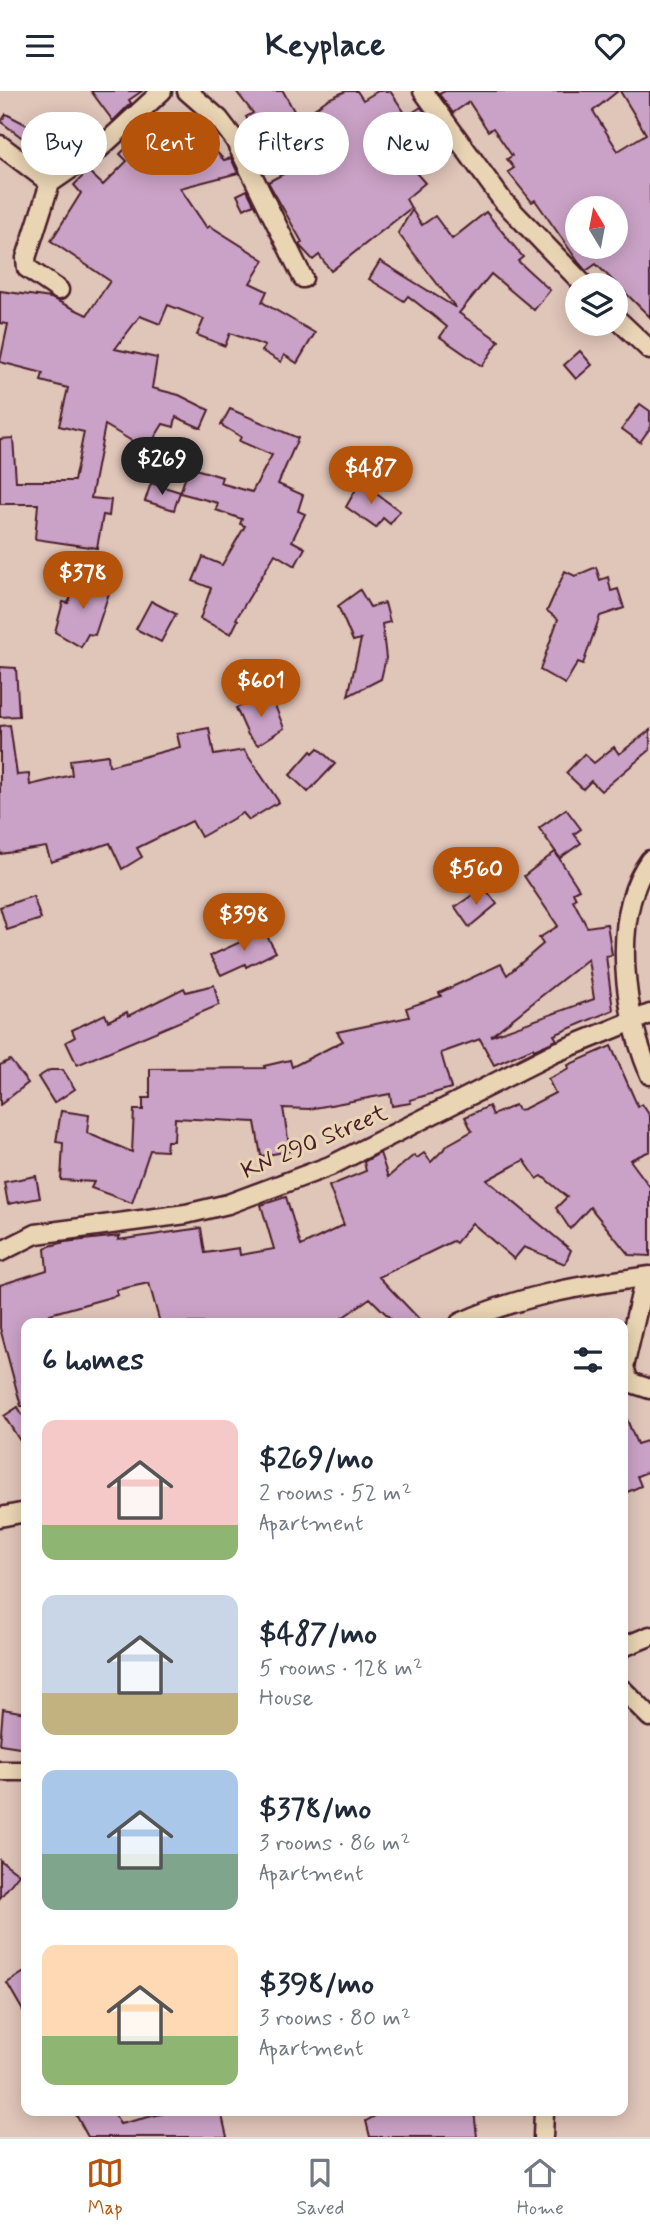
<!DOCTYPE html>
<meta charset="utf-8">
<style>
:root{--surface:#fff;--page:#f6f6f7;--text:#1f2937;--muted:#747a83;--line:#e0e1e3;--accent:#b45309}
body{margin:0;font-family:Mynerve,sans-serif;background:var(--page);color:var(--text);height:100vh;display:flex;flex-direction:column;font-size:26px;white-space:nowrap}
*{box-sizing:border-box;margin:0}
p{font-size:23px;color:var(--muted)}
.icon{flex:none;width:38px;height:38px;fill:none;stroke:currentColor;stroke-width:2;stroke-linecap:round;stroke-linejoin:round}
.map{position:relative;flex:1;overflow:hidden}
.sheet{position:absolute;left:21px;top:1227px;width:607px;height:798px;display:flex;flex-direction:column;background:var(--surface);border-radius:14px;box-shadow:0 4px 18px #0003}
.sheet>*{flex:none}
.top-card{position:absolute;left:21px;top:21px;width:609px;height:63px;display:flex;gap:14px}
.needle{width:46px;rotate:350deg}
.fabs{position:absolute;left:565px;top:105px;display:grid;gap:14px}
.fabs a{display:grid;place-items:center;width:63px;height:63px;border-radius:50%;background:var(--surface);box-shadow:0 4px 18px #0003;font-size:35px}
.price{position:absolute;translate:-50% -60px;padding:0 16px;border-radius:24px;background:var(--accent);color:#fff;font-size:23px;line-height:46px;filter:drop-shadow(0 2px 4px #0008)}
.price::after{content:'';position:absolute;left:50%;top:42px;width:21px;height:16px;margin-left:-10px;background:inherit;clip-path:polygon(0 0,100% 0,50% 100%)}
.price.active{background:#222;color:#fff}
ul{padding:0;list-style:none}
li{display:flex;align-items:center;gap:21px;height:175px;padding:0 21px}
li span{display:grid;place-items:center;flex:none;width:196px;height:140px;border-radius:14px;color:#555}
li>.icon{margin-inline-start:auto}
span .icon{width:84px;height:84px;fill:#fffc;stroke-width:1}
li b{font-size:30px}
h2{display:flex;justify-content:space-between;align-items:center;height:84px;padding:0 21px;font-size:30px}
.tag{padding:0 24px;border-radius:32px;background:var(--surface);box-shadow:0 4px 18px #0003;font-size:24px;line-height:63px}
.tag.active{background:var(--accent);color:#fff}
header{display:flex;justify-content:space-between;align-items:center;height:91px;padding:0 21px;background:var(--surface);font-size:32px;font-weight:700}
.menu{display:flex;justify-content:space-around;align-items:center;height:98px;border-top:2px solid var(--line);background:var(--surface);font-size:19px;color:var(--muted)}
.menu a{display:grid;justify-items:center;gap:4px}
.menu .active{color:var(--accent)}
.map>svg:first-child{display:block}
</style>
<header><svg class="icon" aria-label="menu" viewBox="0 0 24 24"><path d="M4 6h16M4 12h16M4 18h16"/></svg>Keyplace<svg class="icon" aria-label="heart" viewBox="0 0 24 24"><path d="M12 20l-8-8c-3-5 5-10 8-4 3-6 11-1 8 4z"/></svg></header>
<div class="map">
<svg width="650" height="2046" viewBox="0 0 650 2046">
<rect width="100%" height="100%" fill="#e0c5b9"/>
<filter id="ink" filterUnits="userSpaceOnUse"><feTurbulence type="fractalNoise" baseFrequency=".0143" numOctaves="2"/><feDisplacementMap in="SourceGraphic" scale="14" xChannelSelector="R" yChannelSelector="G"/><feConvolveMatrix kernelMatrix="1 2 1 2 8 2 1 2 1" color-interpolation-filters="sRGB"/></filter>
<g filter="url(#ink)">
<g fill="#cba2c7" stroke="#4a1f2b" stroke-width="2" fill-rule="evenodd">
<polygon points="91,0 142,0 129,9 131,12 113,30"/>
<polygon points="236,0 283,0 299,29 328,8 346,0 357,0 363,9 378,0 390,0 407,25 421,16 433,33 395,58 425,92 406,108 411,117 331,180 319,164 313,169 299,154 302,151 268,91 287,81 267,44 257,46 246,26 253,22"/>
<path d="M445,0H618L593,20L618,60L646,43L620,0H650V226L596,173L586,180L579,172L535,109L532,111L508,81L514,77L507,68L512,65L493,37L488,40L469,11L453,22L439,3ZM578,117H616V156H578Z"/>
<polygon points="6,23 56,49 66,56 55,71 1,31"/>
<polygon points="200,43 224,69 231,67 238,82 180,97 207,137 210,135 264,169 250,192 267,200 262,211 315,242 297,272 284,264 281,271 262,260 265,255 230,242 225,255 197,244 204,228 168,214 160,233 140,225 115,258 157,267 152,297 179,304 209,319 201,337 176,326 174,336 163,333 147,359 105,334 91,407 111,409 109,425 103,424 97,457 35,448 38,413 0,413 0,348 13,347 16,390 74,390 84,341 59,335 68,297 41,290 43,282 0,271 8,233 0,232 0,200 51,207 87,224 110,190 51,150 81,102 74,94 88,80 103,94 127,70 120,63 132,51 151,70 163,60 171,69"/>
<polygon points="247,99 254,113 244,118 237,104"/>
<polygon points="412,119 422,134 435,125 452,148 486,121 523,166 518,170 550,199 534,219 491,183 459,222 499,250 482,275 440,246 447,236 430,222 408,205 404,210 369,188 380,170 456,217 398,142"/>
<polygon points="580,260 592,274 576,288 564,274"/>
<polygon points="640,313 650,320 650,337 640,351 622,338"/>
<polygon points="230,318 298,347 278,393 303,404 298,420 305,423 292,450 305,457 295,475 275,463 236,528 238,529 231,543 200,528 211,497 193,490 203,466 222,474 245,435 240,433 242,428 216,419 218,412 180,402 189,376 222,386 220,392 252,401 272,364 239,350 241,346 221,334"/>
<polygon points="360,391 400,420 390,433 383,427 376,437 346,416"/>
<polygon points="151,392 180,401 174,419 145,410"/>
<polygon points="596,476 600,489 608,486 611,500 618,498 624,517 600,525 583,573 578,571 565,593 540,579 558,528 547,520 565,480 575,485"/>
<polygon points="82,483 111,496 95,544 88,543 81,556 55,541 63,511 68,512"/>
<polygon points="360,499 370,516 385,512 390,531 382,533 386,567 381,588 348,605 361,548 353,550 338,515"/>
<polygon points="151,510 176,523 161,551 136,538"/>
<polygon points="0,576 16,577 19,625 0,626"/>
<polygon points="270,602 284,637 258,654 248,644 236,617"/>
<polygon points="10,634 17,684 29,683 30,694 72,684 70,669 108,664 109,675 180,656 177,643 209,637 214,664 244,659 279,711 249,729 243,722 201,746 192,730 137,757 142,766 122,778 110,752 51,771 46,756 0,763 0,635"/>
<polygon points="650,639 650,659 601,700 591,690 583,698 566,682 584,663 594,672 614,656 619,663"/>
<polygon points="318,657 335,673 308,701 290,684 311,660 313,662"/>
<polygon points="566,718 581,738 574,743 581,752 560,767 539,737"/>
<path d="M555,761L579,798L573,801L576,807L573,809L587,836L607,833L612,864L606,865L613,919L554,944L557,949L534,959L533,957L494,974L480,948L441,962L451,997L410,1009L411,1012L392,1015L390,1003L309,1018L283,1017L290,1060L261,1065L255,1031L175,1027L174,1050H167L166,1060L150,1059L132,1112L91,1097L94,1091L61,1089L63,1052L56,1051L61,1020L89,1024L87,1042L132,1061L134,1019H143V1007H150V978L265,977L264,975L290,969L292,976L343,950L337,941L409,926L406,917L441,905L439,902L501,873L507,884L543,853L539,847L558,835L524,785ZM588,868L594,908L491,945Z"/>
<polygon points="484,796 497,813 469,836 455,816"/>
<polygon points="33,805 41,828 7,839 0,816"/>
<polygon points="264,840 276,861 246,876 245,873 221,884 210,865"/>
<polygon points="214,894 219,914 77,974 66,951 75,946 72,939 105,923 108,930 127,921 128,925 184,897 186,901"/>
<polygon points="611,955 638,1016 642,1013 650,1025 650,1060 630,1069 650,1096 650,1165 629,1164 590,1116 570,1138 556,1117 567,1106 542,1085 537,1088 524,1069 487,1089 571,1159 565,1173 524,1156 514,1168 472,1132 456,1152 453,1150 379,1186 423,1232 395,1232 370,1207 335,1232 160,1232 149,1192 116,1199 118,1204 50,1223 51,1227 35,1232 26,1232 26,1315 21,1315 0,1237 0,1194 47,1179 45,1158 50,1155 65,1151 120,1145 118,1149 201,1137 205,1162 239,1157 240,1164 274,1158 261,1114 286,1106 301,1155 344,1134 329,1095 366,1080 364,1071 380,1062 388,1086 414,1064 417,1067 424,1062 431,1071 449,1053 472,1040 465,1026 489,1015 493,1024 515,1014 518,1019 524,1018 555,1002 548,988 569,978 568,974"/>
<polygon points="10,969 28,992 0,1014 0,974"/>
<polygon points="50,979 63,979 75,998 54,1012 38,986"/>
<polygon points="36,1085 40,1107 8,1113 4,1091"/>
<polygon points="18,1316 26,1330 26,1359 4,1325"/>
<polygon points="623,1319 637,1353 650,1349 650,1380 637,1385 641,1395 623,1403"/>
<polygon points="3,1618 26,1622 26,1657 0,1653"/>
<polygon points="0,1769 19,1783 0,1807"/>
<polygon points="26,1880 26,1925 7,1892"/>
<polygon points="74,2020 113,2020 120,2033 173,2020 221,2020 227,2046 88,2046"/>
<polygon points="384,2020 474,2020 477,2046 370,2046 366,2030"/>
</g>
<g fill="none" stroke-linecap="round" stroke-linejoin="round">
<g stroke="#4a1f2b" stroke-width="23">
<g id="minor">
<polyline points="187,0 219,28 235,49 303,187"/>
<polyline points="423,0 503,110 584,194"/>
<polyline points="0,54 50,92 98,59 162,0"/>
<polyline points="50,92 26,167 27,177 59,199"/>
<polyline points="616,227 650,259"/>
<path d="M650,769C609,826 625,924 650,984"/>
<polyline points="0,1161 36,1143 186,1123 228,1113 330,1075 554,962 650,923"/>
<polyline points="645,1186 624,1276 629,1291 650,1298"/>
<path d="M460,1232C521,1204 584,1194 650,1185"/>
<polyline points="0,1426 26,1421"/>
<polyline points="623,1556 650,1545"/>
<polyline points="623,1599 650,1626"/>
<polyline points="0,1680 26,1680"/>
<polyline points="543,2046 544,2020"/>
</g>
</g>
<use href="#minor" stroke="#e9d4b3" stroke-width="18"/>
</g>
</g>
<g text-anchor="middle" stroke-width="6" stroke-linejoin="round" paint-order="stroke">
<g font-size="24" fill="#4a1f2b" stroke="#e9d4b3">
<text transform="translate(314 1050) rotate(-23)" y="8">KN 290 Street</text>
</g>
</g>
</svg>
<div class="fabs">
<a><svg class="needle" viewBox="-14 -14 28 28"><path d="M0-13l5 13h-10z" fill="#e53935"/><path d="M0 13l5-13h-10z" fill="#747a83"/></svg></a>
<a><svg class="icon" aria-label="layers" viewBox="0 0 24 24"><path d="M12 4l9 5-9 5-9-5zM3 14l9 5 9-5"/></svg></a>
</div>
<b class="price active" style="left:162px;top:406px">$269</b>
<b class="price" style="left:371px;top:415px">$487</b>
<b class="price" style="left:83px;top:520px">$378</b>
<b class="price" style="left:261px;top:628px">$601</b>
<b class="price" style="left:476px;top:816px">$560</b>
<b class="price" style="left:244px;top:862px">$398</b>
<div class="top-card">
<a class="tag">Buy</a>
<a class="tag active">Rent</a>
<a class="tag">Filters</a>
<a class="tag">New</a>
</div>
<section class="sheet">
<h2>6 homes<svg class="icon" aria-label="filters" viewBox="0 0 24 24"><path d="M4 7h16M4 17h16"/><circle cx="9" cy="7" r="2"/><circle cx="15" cy="17" r="2"/></svg></h2>
<ul>
<li><span style="background:linear-gradient(#f6c9c9 75%,#8fb573 0)"><svg class="icon" aria-label="home" viewBox="0 0 24 24"><path d="M3 11l9-7 9 7M6 9v11h12V9"/></svg></span><div><b>$269/mo</b><p>2 rooms · 52 m²</p><p>Apartment</p></div></li>
<li><span style="background:linear-gradient(#c9d6e8 70%,#c2b280 0)"><svg class="icon" aria-label="home" viewBox="0 0 24 24"><path d="M3 11l9-7 9 7M6 9v11h12V9"/></svg></span><div><b>$487/mo</b><p>5 rooms · 128 m²</p><p>House</p></div></li>
<li><span style="background:linear-gradient(#a9c7e8 60%,#7fa58c 0)"><svg class="icon" aria-label="home" viewBox="0 0 24 24"><path d="M3 11l9-7 9 7M6 9v11h12V9"/></svg></span><div><b>$378/mo</b><p>3 rooms · 86 m²</p><p>Apartment</p></div></li>
<li><span style="background:linear-gradient(#ffd9b3 65%,#8fb573 0)"><svg class="icon" aria-label="home" viewBox="0 0 24 24"><path d="M3 11l9-7 9 7M6 9v11h12V9"/></svg></span><div><b>$398/mo</b><p>3 rooms · 80 m²</p><p>Apartment</p></div></li>
</ul>
</section>
</div>
<nav class="menu">
<a class="active"><svg class="icon" aria-label="map" viewBox="0 0 24 24"><path d="M3 6l6-2 6 2 6-2v14l-6 2-6-2-6 2zM9 4v14M15 6v14"/></svg>Map</a>
<a><svg class="icon" aria-label="saved" viewBox="0 0 24 24"><path d="M7 4h10v16l-5-4-5 4z"/></svg>Saved</a>
<a><svg class="icon" aria-label="home" viewBox="0 0 24 24"><path d="M3 11l9-7 9 7M6 9v11h12V9"/></svg>Home</a>
</nav>
